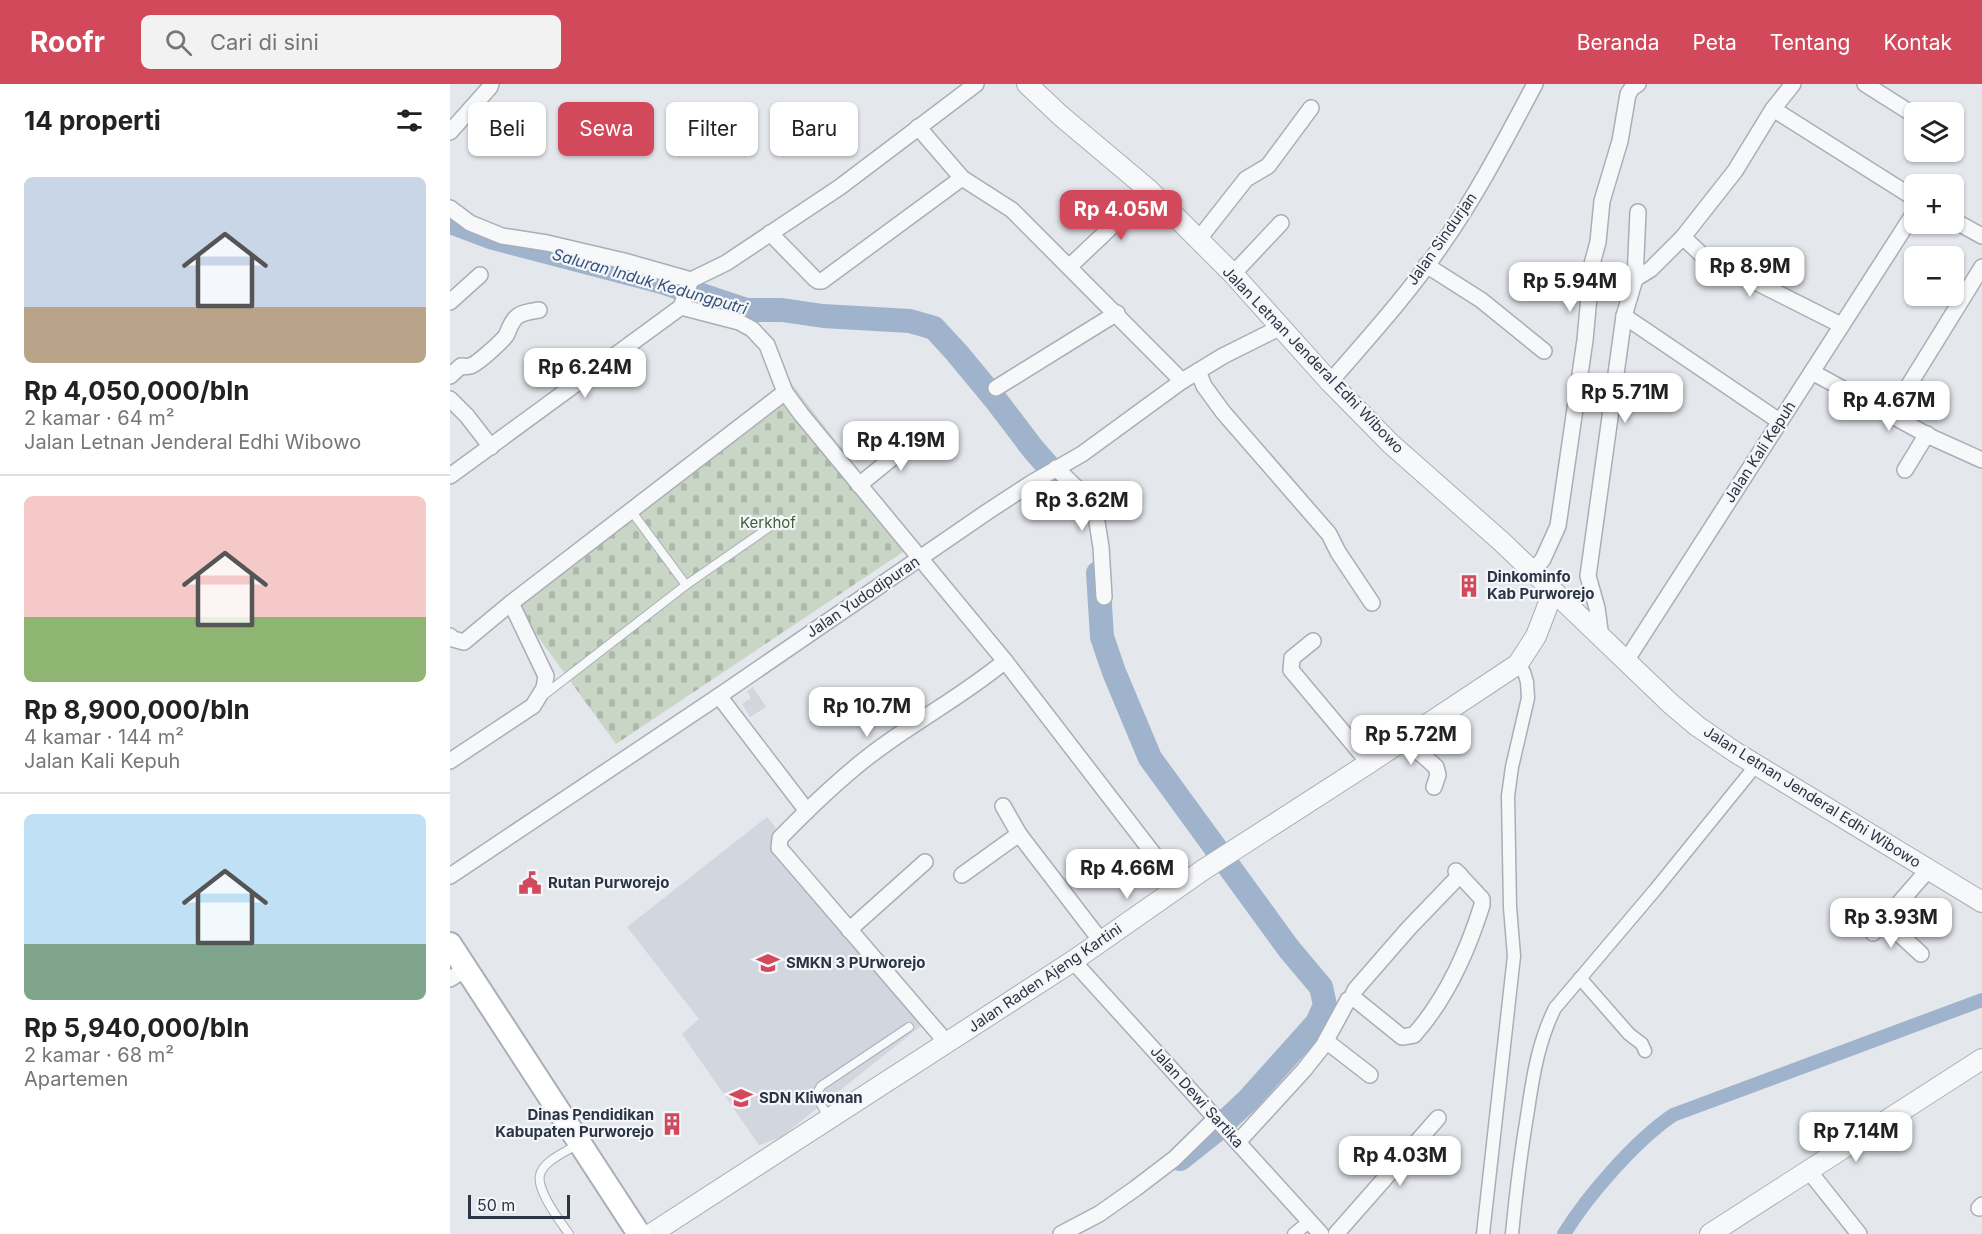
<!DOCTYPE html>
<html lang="id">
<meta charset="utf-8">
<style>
:root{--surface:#fff;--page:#f2f2f2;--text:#222;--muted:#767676;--line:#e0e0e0;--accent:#d1495b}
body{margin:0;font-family:Inter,sans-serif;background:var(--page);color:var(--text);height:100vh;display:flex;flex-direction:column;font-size:22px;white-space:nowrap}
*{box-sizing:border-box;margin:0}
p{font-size:20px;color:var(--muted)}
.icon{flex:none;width:33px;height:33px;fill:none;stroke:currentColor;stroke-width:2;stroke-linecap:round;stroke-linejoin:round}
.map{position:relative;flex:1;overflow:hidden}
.side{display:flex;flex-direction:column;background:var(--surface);width:450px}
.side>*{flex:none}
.banner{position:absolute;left:18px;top:18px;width:570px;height:54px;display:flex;gap:12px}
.controls{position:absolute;left:1454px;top:18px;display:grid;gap:12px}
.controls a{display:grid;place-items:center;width:60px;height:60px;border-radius:9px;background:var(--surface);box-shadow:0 2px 4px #0004;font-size:30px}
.scale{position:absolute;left:18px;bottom:15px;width:102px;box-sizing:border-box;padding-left:6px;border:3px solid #2b3445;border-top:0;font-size:16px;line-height:21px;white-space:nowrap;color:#2b3445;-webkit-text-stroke:4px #f4f6f9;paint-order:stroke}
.price{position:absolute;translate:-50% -51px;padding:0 14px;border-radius:12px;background:#fff;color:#222;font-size:20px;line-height:39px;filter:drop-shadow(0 2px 3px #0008)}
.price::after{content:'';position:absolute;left:50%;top:36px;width:18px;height:14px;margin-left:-9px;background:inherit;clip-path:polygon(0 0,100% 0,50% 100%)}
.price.current{background:var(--accent);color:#fff}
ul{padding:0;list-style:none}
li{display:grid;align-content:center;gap:12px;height:318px;padding:0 24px}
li+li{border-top:2px solid var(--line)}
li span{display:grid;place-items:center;height:186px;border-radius:9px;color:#555}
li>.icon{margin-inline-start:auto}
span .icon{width:108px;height:108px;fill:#fffc;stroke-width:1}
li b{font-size:26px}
h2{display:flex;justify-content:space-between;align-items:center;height:72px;padding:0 24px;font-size:26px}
.chip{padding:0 21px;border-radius:9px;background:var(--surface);box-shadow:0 2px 4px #0004;font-size:21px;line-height:54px}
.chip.current{background:var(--accent);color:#fff}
header{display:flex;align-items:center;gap:36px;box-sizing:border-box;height:84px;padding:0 30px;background:var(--accent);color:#fff}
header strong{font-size:28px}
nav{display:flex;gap:33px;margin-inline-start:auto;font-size:21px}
.search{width:420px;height:54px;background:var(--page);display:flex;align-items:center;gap:15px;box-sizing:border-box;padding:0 21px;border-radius:9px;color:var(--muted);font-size:22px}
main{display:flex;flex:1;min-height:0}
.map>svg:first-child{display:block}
</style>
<header>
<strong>Roofr</strong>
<div class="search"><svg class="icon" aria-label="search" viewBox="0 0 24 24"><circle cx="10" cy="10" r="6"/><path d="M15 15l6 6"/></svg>Cari di sini</div>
<nav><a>Beranda</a><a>Peta</a><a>Tentang</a><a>Kontak</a></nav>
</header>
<main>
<section class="side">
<h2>14 properti<svg class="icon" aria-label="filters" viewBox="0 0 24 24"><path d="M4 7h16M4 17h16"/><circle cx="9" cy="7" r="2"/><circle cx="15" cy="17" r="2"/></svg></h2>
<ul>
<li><span style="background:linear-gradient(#c9d6e8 70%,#b9a48a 0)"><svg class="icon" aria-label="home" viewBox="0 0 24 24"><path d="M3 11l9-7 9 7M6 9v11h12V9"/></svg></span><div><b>Rp 4,050,000/bln</b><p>2 kamar · 64 m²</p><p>Jalan Letnan Jenderal Edhi Wibowo</p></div></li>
<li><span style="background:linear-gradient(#f6c9c9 65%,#8fb573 0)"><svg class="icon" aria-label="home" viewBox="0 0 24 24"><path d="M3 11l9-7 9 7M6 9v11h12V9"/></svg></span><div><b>Rp 8,900,000/bln</b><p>4 kamar · 144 m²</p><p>Jalan Kali Kepuh</p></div></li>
<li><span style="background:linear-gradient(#bfe0f5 70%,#7fa58c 0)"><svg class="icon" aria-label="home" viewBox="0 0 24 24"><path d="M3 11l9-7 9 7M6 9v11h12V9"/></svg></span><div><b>Rp 5,940,000/bln</b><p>2 kamar · 68 m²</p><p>Apartemen</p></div></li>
</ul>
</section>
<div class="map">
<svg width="1532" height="1150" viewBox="0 0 1532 1150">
<defs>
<pattern id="cemetery-stones" width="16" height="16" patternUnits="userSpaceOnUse" patternTransform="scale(1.5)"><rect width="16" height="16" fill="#c9d6c5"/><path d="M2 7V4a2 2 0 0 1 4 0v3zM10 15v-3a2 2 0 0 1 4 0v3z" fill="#adb8ab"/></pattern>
</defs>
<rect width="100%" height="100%" fill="#e4e7ec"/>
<g fill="#d2d6de">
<polygon points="303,603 316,623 300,633 292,620 301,614 297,607"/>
<polygon points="317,733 476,938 331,1053 309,1061 232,950 249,935 177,843"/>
</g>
<polygon fill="url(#cemetery-stones)" points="338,295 465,460 166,660 62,517"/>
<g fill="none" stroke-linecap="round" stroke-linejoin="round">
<path stroke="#9fb4cc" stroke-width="14" d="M1114,1150C1138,1111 1185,1057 1223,1031L1532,916"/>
<g stroke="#9fb4cc" stroke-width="24">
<polyline points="0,134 6,140 43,154 215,199 296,226 332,226 373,232 460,237 484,244 507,269 545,315 583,365 606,391 621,404"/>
<polyline points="648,489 652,553 664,588 700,674 839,865 871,903 875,921 867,939 798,1016 764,1048 730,1075"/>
</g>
<g stroke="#a9aeb7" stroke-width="10">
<g id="service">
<polyline points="182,428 236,501"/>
<polyline points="94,611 236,501 331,435"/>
<polyline points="379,1035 366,1011 371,1002 459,943"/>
<path d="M119,1150C110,1137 86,1106 90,1091C93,1077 116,1068 126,1061"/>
</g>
</g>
<g stroke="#a9aeb7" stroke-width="15">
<g id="pedestrian">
<polyline points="1130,894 1179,950 1192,960 1195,967"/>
<polyline points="844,1150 860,1137"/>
<polyline points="1033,1150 1064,872 1060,823 1058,712 1062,683 1078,614 1077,598 1074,588 1068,580"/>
<path d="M1062,1150C1066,1108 1071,1067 1078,1026C1083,991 1089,956 1105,924L1205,806L1307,680"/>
</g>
</g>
<g stroke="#a9aeb7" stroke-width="18">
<g id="minor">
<polyline points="1415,0 1464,31"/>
<polyline points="1323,25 1464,114"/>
<polyline points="468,43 512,94 562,126 732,297"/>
<polyline points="0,48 40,3 41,0"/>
<polyline points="0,124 20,139 52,152 97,159 174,177 241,196"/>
<polyline points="1503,136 1532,152"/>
<polyline points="320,149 365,195 368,197 372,197 512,94"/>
<polyline points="1233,153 1252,171 1391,241"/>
<polyline points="748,156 796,95 818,82 861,24"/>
<polyline points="976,181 1031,216 1094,267"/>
<polyline points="619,183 657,147 697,105"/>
<polyline points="783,190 831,139"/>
<polyline points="1185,195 1201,185 1233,153 1285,87 1323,25 1343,0"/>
<polyline points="0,218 30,191"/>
<polyline points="231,223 289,238 302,245 317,261 335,308 351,330 555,577 729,803"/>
<polyline points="1174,232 1329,337"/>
<polyline points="748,287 754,302 773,328 879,450 888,468 922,519"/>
<polyline points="1362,288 1481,353 1532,376"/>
<path d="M0,292L11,282C14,282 17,283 20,282C26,281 54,256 57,250C64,231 68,229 89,226"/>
<path d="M880,298C919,253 960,208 993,159C1028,109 1056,54 1085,0"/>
<polyline points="546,304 667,229"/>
<polyline points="0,315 17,332 41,363"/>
<polyline points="1441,330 1532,183"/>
<polyline points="606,384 636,413 645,426 651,463 654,513"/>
<polyline points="1455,386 1477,350"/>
<polyline points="0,392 231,223 241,196 276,179 390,103 526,0"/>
<polyline points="409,401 473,349"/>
<polyline points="1082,489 1093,475 1108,442 1135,256 1142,180 1148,158 1152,117 1170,57 1178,10 1182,4 1188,0"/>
<polyline points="0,552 3,555 14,558 61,519"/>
<polyline points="1151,554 1147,524 1138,492 1174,232 1185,195 1188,128"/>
<polyline points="863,557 842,574 841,586 919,679"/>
<polyline points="1176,577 1464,129"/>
<polyline points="269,612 357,727"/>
<polyline points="955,656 986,683 988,691 984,703"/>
<polyline points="0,677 83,622 94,604 96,592 61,519 335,308"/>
<polyline points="553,722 569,750"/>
<polyline points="512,791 569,750 651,857"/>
<polyline points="0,792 269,612 537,428 583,398 632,370 732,297 773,272 831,243"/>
<polyline points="1434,836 1471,870"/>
<polyline points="399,846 475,778"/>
<polyline points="1423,849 1478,786"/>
<polyline points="623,877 871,1150"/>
<polyline points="0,895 16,885"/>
<polyline points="901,915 905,906 959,844 1010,791"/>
<polyline points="876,957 920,991"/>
<path d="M497,959L332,767L329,764L330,754C363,720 398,686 437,659C476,631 518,608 555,577"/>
<path d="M788,1058L854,986L873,962L898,916L905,915L952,953L964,951C997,914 1017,869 1032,821V815L1006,787"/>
<polyline points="1359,1087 1409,1150"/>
<polyline points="1529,1124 1532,1121"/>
<polyline points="611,1150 649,1130 686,1104 724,1075 766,1034"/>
<polyline points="886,1150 988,1034"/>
</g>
</g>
<g stroke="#a9aeb7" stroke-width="22">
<g id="tertiary">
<polyline points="577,0 611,32 699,106 783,190 880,298 941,360 1052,458 1221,620 1247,642 1285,668 1532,818"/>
<polyline points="201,1150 623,877 753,786 919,679 1068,580 1086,552 1103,508"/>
<polyline points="1260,1150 1532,975"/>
</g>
</g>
<g stroke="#a9aeb7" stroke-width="26">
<polyline id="secondary" points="0,860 189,1150"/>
</g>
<use href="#service" stroke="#f7f8fa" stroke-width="8"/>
<use href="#pedestrian" stroke="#f7f8fa" stroke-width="12"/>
<use href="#minor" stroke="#f7f8fa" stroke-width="15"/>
<use href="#tertiary" stroke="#f7f8fa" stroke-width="20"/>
<use href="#secondary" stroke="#fff" stroke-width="22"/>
</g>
<defs>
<g id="building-bare" transform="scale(1.8)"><path d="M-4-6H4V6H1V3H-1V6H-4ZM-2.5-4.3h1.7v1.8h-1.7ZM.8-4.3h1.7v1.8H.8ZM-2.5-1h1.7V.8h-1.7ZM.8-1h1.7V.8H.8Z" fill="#d1495b" stroke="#f4f6f9" stroke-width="2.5" paint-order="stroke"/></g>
<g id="civic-bare" transform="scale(1.8)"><path d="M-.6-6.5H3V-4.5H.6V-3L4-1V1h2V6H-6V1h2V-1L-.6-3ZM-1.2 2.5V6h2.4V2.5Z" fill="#d1495b" stroke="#f4f6f9" stroke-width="2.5" paint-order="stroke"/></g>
<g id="school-bare" transform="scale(1.8)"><path d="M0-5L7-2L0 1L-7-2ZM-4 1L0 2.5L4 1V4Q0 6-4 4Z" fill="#d1495b" stroke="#f4f6f9" stroke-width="2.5" paint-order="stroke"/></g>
</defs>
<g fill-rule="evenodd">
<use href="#building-bare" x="1019" y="502"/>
<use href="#civic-bare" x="80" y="799"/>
<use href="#school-bare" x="318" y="879"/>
<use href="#school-bare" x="291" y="1014"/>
<use href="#building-bare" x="222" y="1040"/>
</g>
<g text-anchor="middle" stroke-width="4.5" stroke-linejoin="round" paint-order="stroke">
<g font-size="15" fill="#2b3445" stroke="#f4f6f9">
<text transform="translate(992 155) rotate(-55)" y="5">Jalan Sindurjan</text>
<text transform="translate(863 276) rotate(46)" y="5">Jalan Letnan Jenderal Edhi Wibowo</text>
<text transform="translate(1310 368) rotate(-57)" y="5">Jalan Kali Kepuh</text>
<text transform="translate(413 513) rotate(-34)" y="5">Jalan Yudodipuran</text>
<text transform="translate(1362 713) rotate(32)" y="5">Jalan Letnan Jenderal Edhi Wibowo</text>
<text transform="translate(595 894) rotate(-34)" y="5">Jalan Raden Ajeng Kartini</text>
<text transform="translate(747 1013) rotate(48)" y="5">Jalan Dewi Sartika</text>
</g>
<g font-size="15" fill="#3f6138" stroke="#f4f6f9">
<text x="318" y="444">Kerkhof</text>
</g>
<g font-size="15" font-weight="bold" fill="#2b3445" stroke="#f4f6f9" text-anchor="start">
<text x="1037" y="498">Dinkominfo<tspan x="1037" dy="17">Kab Purworejo</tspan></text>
<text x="98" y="804">Rutan Purworejo</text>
<text x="336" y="884">SMKN 3 PUrworejo</text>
<text x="309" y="1019">SDN Kliwonan</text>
<text x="204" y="1036" text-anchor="end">Dinas Pendidikan<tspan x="204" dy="17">Kabupaten Purworejo</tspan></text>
</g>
<g font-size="16" font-style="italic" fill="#34527a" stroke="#f4f6f9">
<text transform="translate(200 197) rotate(16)" y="6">Saluran Induk Kedungputri</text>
</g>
</g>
</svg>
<div class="controls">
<a><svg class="icon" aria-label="layers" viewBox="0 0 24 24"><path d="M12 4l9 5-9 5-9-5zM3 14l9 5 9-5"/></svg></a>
<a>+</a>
<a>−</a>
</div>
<div class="scale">50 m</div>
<b class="price current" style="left:671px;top:157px">Rp 4.05M</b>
<b class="price" style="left:1300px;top:214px">Rp 8.9M</b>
<b class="price" style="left:1120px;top:229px">Rp 5.94M</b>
<b class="price" style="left:135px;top:315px">Rp 6.24M</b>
<b class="price" style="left:1175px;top:340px">Rp 5.71M</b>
<b class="price" style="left:1439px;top:348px">Rp 4.67M</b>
<b class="price" style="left:451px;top:388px">Rp 4.19M</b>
<b class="price" style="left:632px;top:448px">Rp 3.62M</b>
<b class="price" style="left:417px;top:654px">Rp 10.7M</b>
<b class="price" style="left:961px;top:682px">Rp 5.72M</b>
<b class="price" style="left:677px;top:816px">Rp 4.66M</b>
<b class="price" style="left:1441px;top:865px">Rp 3.93M</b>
<b class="price" style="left:1406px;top:1079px">Rp 7.14M</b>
<b class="price" style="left:950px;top:1103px">Rp 4.03M</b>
<div class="banner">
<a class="chip">Beli</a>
<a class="chip current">Sewa</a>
<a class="chip">Filter</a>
<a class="chip">Baru</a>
</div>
</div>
</main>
